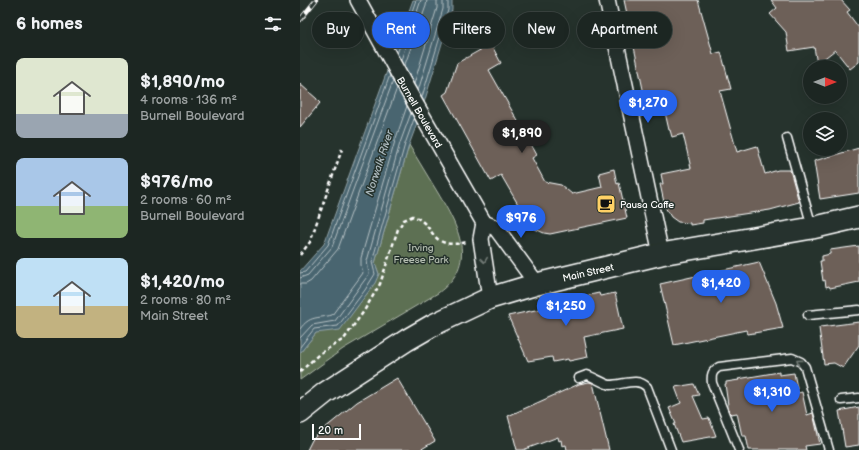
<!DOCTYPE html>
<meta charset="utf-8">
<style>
:root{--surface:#1c2622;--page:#29322f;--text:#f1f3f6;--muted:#a0a5a5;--line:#3a4340;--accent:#2563eb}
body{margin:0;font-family:"Balsamiq Sans",sans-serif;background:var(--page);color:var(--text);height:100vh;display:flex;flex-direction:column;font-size:15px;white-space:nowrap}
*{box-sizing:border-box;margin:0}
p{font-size:13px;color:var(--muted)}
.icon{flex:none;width:22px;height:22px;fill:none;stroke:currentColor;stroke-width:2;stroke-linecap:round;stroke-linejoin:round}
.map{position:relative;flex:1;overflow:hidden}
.side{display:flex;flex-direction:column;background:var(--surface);width:300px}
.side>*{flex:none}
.banner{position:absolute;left:12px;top:12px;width:380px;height:36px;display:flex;gap:8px}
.needle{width:26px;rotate:90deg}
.fabs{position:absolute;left:503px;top:60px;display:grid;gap:8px}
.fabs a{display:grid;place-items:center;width:44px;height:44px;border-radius:50%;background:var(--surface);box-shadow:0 4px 16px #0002,0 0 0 1px var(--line);font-size:20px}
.scale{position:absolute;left:12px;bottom:10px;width:49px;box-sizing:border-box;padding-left:4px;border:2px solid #fff;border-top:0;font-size:11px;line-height:14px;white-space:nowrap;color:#fff;-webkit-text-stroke:3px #26332d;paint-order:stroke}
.price{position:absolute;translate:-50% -34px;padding:0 9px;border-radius:14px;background:var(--accent);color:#fff;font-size:13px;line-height:26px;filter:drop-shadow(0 1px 2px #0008)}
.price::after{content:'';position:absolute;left:50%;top:24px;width:12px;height:9px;margin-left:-6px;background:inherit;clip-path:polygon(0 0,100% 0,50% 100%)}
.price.on{background:#222;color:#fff}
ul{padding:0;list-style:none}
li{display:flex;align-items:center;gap:12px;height:100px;padding:0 16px}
li span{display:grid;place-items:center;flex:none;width:112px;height:80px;border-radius:8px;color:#555}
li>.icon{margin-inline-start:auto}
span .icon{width:48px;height:48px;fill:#fffc;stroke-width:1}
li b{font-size:17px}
h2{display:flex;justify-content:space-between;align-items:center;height:48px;padding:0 16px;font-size:17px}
.tag{padding:0 14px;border-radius:18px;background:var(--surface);box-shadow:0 4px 16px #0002,0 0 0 1px var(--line);font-size:14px;line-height:36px}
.tag.on{background:var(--accent);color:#fff}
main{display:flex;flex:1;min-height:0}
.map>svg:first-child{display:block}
</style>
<main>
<section class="side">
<h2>6 homes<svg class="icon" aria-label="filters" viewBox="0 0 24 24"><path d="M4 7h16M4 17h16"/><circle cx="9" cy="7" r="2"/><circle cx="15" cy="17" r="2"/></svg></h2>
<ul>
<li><span style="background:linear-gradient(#dfe7d0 70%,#9aa5b1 0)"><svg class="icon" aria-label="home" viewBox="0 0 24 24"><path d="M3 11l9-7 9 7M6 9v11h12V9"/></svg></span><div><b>$1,890/mo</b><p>4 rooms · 136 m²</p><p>Burnell Boulevard</p></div></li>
<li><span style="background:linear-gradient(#a9c7e8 60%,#8fb573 0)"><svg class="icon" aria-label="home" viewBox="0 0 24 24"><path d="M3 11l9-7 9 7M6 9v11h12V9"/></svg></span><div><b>$976/mo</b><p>2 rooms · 60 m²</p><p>Burnell Boulevard</p></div></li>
<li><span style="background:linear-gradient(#bfe0f5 60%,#c2b280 0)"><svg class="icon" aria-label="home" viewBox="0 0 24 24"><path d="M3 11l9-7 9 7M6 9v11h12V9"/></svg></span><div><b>$1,420/mo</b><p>2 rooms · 80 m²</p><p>Main Street</p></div></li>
</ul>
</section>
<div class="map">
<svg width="559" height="450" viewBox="0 0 559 450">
<rect width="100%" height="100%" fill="#26332d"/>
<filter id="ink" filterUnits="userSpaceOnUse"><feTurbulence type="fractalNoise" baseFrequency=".025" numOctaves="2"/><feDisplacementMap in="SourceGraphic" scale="8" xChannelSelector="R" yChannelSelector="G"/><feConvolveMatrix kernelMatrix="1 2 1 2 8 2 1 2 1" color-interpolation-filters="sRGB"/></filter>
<g filter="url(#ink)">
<path fill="#5d7053" stroke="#aeb8a9" d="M109,145C119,161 128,177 138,193C158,227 179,263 138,293L43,349L0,380V353L16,333L68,293L79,274L75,263Z"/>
<polygon fill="#49656f" stroke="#92a3a9" points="113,0 152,0 152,10 121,113 109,145 75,263 79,274 75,283 40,330 16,333 0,353 0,271 24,244"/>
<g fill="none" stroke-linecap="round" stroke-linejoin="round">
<g stroke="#b6c1c5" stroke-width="1">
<polyline points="97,54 116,0"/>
<polyline points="101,60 121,0"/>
<polyline points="104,67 126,6 127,0"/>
<polyline points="114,84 137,8 137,0"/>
<polyline points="118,91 143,9 143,0"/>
<polyline points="122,97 148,10 148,0"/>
<polyline points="0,273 5,272 28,245 90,75"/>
<polyline points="0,278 8,275 32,247 93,81"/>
<polyline points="0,284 6,284 11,281 38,249 97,88"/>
<path d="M0,329C10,315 17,319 32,315L63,273L61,265V258L95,141L107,106"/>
<polyline points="0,338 12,325 35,321 69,274 67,261 100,143 111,113"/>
<polyline points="0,347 14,329 38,326 65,290 75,274 72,262 105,144 114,119"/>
</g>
</g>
<g fill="#6d6159" stroke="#fff">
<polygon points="324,0 398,0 413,54 421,52 431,89 420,91 437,152 457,146 465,174 478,170 490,170 499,202 470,210 403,220 403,223 390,225 390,223 378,222 371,217 365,207 360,184 363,184 361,174 391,168 383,134 372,137 370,130 369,130 364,108 361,109 360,105 347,108"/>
<polygon points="471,0 541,0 550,10 547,12 559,28 559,62 550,69 535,50 517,64 514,47 489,51 486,32 470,14 477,8"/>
<polygon points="191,44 201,63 189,70 237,155 232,158 245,182 261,185 272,194 302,187 299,173 314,169 317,184 319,183 327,218 269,230 250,234 244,233 235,229 230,225 201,175 191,181 143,95 147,92 157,63"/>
<polygon points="0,84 17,99 17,100 20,103 0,127"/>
<polygon points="559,148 559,193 520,199 514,161"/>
<polygon points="559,246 559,282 530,288 529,286 526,287 525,280 523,281 520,261 522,261 522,256 530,254 530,250"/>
<polygon points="459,262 476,303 483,328 448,334 446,330 374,345 360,284"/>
<polygon points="299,293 300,296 315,293 323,329 284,337 288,357 269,361 268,359 253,362 252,357 228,361 208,316 258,305 257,302"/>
<polygon points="559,322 559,345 543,368 534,363 524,364 519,328 520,327"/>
<polygon points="479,372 479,375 494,373 498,393 502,392 507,415 513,413 520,444 505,446 506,450 449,450 446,436 442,436 437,413 431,414 429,412 425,384 426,384 426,382 439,380 438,379"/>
<polygon points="97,378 135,441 120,450 7,450 12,440 19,433 57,402"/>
<polygon points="289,382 293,383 309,450 267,450 266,445 262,446 261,440 259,441 258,437 223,450 217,450 208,416 279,384"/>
<polygon points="394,384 399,395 393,396 403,419 409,418 416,436 381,442 374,424 376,424 369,408 381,403 375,387"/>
<polygon points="559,407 559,445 545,447 539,411"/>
</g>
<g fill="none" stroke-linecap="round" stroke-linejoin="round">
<g stroke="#fff" stroke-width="11">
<g id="lane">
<polyline points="487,138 512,227"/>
<polyline points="508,315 559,310"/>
<path d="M279,378L287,375C294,377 304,384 310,385C323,385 337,377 347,387L371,450"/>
<polyline points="541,400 559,398"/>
<path d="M439,450L412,383C411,375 412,371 419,367L492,358L501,362L505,367L529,450"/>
</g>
</g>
<g stroke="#fff" stroke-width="18">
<g id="street">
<polyline points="58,0 107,89 184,223 196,228 237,284"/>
<polyline points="307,0 361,254"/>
<polyline points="184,223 181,239 190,298"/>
</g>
</g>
<g stroke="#fff" stroke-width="24">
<polyline id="secondary" points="0,413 25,393 107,340 133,325 190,298 237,284 361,254 512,228 559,217"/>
</g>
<g stroke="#fff" stroke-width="2.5" stroke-dasharray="4 3" stroke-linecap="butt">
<polyline points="0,255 10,242 42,149"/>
<path d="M0,372L19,354L44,339L64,311L80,284L98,229L104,220L113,216C137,225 128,251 167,242"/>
</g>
<use href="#lane" stroke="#26332d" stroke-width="8"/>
<use href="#street" stroke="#26332d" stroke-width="15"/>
<use href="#secondary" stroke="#26332d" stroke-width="21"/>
<g stroke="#fff" stroke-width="4.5">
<polyline id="rail" points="0,20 16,0"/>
</g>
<use href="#rail" stroke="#26332d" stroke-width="3" stroke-dasharray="9" stroke-linecap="butt"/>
</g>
<defs><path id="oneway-chevron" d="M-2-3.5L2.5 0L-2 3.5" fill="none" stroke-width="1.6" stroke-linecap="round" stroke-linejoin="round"/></defs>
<g stroke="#727a76">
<use href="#oneway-chevron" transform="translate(184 260) rotate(82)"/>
<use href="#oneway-chevron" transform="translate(499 362) rotate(-144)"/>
</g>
</g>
<defs>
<g id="cafe-square" transform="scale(1)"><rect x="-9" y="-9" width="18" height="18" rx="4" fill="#ffd166" stroke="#26332d"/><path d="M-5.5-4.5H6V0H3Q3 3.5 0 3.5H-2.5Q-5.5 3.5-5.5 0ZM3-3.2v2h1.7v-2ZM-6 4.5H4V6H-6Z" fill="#111"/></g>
</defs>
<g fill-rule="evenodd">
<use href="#cafe-square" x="306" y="204"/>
</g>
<g text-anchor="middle" stroke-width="3" stroke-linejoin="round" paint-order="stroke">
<g font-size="10" fill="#fff" stroke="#26332d">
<text transform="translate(120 112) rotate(60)" y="4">Burnell Boulevard</text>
<text transform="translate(288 272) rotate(-13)" y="4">Main Street</text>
</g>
<g font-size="10" fill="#fff" stroke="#26332d" text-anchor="start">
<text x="320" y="208">Pausa Caffe</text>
</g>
<g font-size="10" fill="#b6bfb2" stroke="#26332d">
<text x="121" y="251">Irving<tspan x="121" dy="12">Freese Park</tspan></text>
</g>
<g font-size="11" font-style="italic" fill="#adbabe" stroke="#26332d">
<text transform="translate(79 163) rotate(-72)" y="4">Norwalk River</text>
</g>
</g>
</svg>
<div class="fabs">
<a><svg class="needle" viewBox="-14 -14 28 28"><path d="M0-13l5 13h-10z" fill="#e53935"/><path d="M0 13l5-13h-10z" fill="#a0a5a5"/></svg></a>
<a><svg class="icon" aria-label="layers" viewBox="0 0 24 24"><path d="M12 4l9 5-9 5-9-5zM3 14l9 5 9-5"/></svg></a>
</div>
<div class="scale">20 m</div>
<b class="price" style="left:348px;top:124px">$1,270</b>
<b class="price on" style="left:222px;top:154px">$1,890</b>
<b class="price" style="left:221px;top:239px">$976</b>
<b class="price" style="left:421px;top:304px">$1,420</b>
<b class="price" style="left:266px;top:327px">$1,250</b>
<b class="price" style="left:472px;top:413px">$1,310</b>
<div class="banner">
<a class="tag">Buy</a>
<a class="tag on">Rent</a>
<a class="tag">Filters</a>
<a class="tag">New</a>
<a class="tag">Apartment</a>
</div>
</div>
</main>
